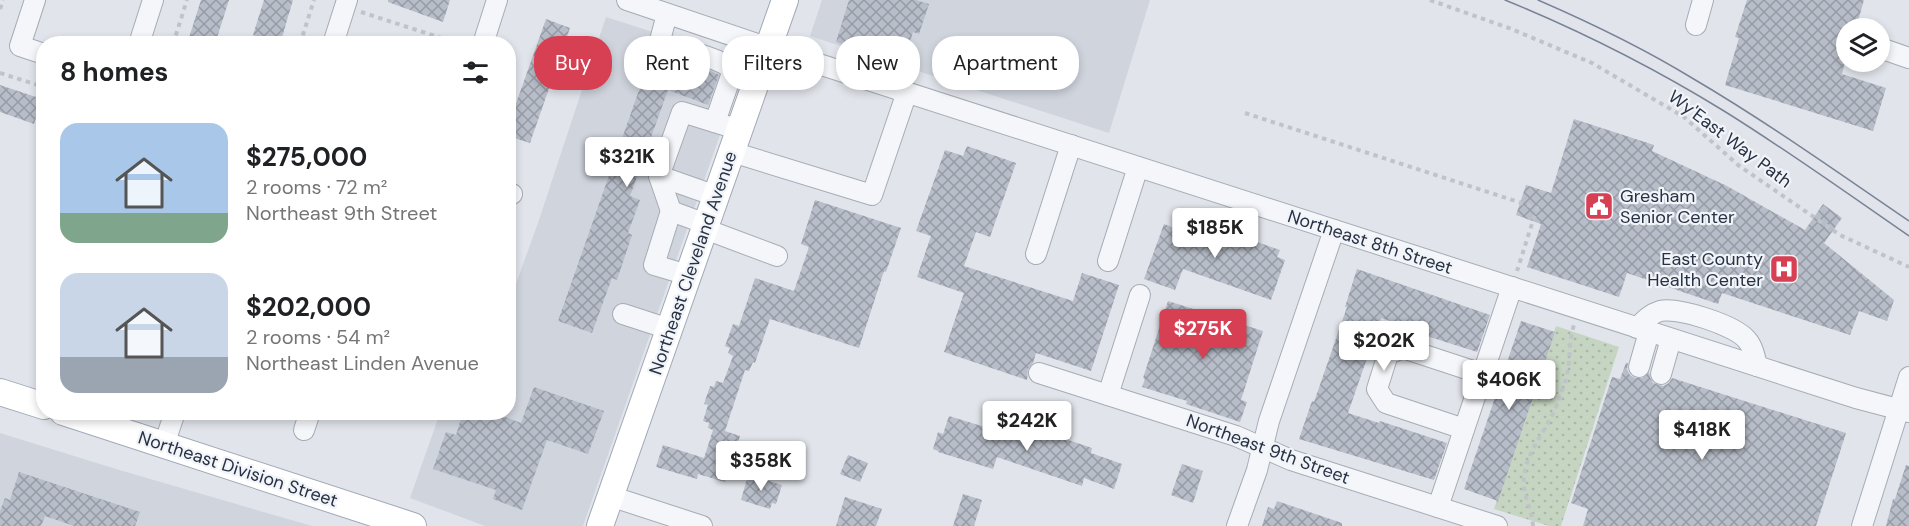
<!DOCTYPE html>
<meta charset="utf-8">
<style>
:root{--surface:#fff;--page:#f6f6f6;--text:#202124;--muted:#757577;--accent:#d73f53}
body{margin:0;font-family:"DM Sans",sans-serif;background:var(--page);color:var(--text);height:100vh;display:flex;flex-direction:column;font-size:22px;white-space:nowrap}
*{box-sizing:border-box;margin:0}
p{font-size:20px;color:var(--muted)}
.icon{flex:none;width:33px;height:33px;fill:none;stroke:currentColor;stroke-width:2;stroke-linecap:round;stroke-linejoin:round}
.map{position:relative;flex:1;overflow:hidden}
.side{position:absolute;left:36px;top:36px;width:480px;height:384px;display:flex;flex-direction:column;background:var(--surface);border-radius:24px;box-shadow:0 3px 9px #0003}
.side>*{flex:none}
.banner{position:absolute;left:534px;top:36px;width:570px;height:54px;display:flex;gap:12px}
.controls{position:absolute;left:1836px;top:18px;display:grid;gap:12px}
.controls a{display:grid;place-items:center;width:54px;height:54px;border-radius:50%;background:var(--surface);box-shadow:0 3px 9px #0003;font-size:30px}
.price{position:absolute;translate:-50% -51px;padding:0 14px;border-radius:6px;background:#fff;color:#222;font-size:20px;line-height:39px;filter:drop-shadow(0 2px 3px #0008)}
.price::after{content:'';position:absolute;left:50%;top:36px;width:18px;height:14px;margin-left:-9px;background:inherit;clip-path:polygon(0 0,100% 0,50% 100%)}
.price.current{background:var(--accent);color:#fff}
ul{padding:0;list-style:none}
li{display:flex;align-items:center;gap:18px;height:150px;padding:0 24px}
li span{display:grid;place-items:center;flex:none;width:168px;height:120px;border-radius:18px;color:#555}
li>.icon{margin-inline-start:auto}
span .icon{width:72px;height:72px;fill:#fffc;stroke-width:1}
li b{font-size:26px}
h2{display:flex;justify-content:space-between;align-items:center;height:72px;padding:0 24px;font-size:26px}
.pill{padding:0 21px;border-radius:24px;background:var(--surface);box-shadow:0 3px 9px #0003;font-size:21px;line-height:54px}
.pill.current{background:var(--accent);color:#fff}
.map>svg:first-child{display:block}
</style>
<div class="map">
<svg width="1909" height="526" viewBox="0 0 1909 526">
<defs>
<pattern id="green-dots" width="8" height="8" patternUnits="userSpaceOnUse" patternTransform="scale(1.5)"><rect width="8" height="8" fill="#c6d5c2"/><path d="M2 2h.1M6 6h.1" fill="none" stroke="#aab7a8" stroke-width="1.8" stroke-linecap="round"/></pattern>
<pattern id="building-cross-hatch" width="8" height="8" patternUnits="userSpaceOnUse" patternTransform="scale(1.5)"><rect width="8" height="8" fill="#b8bec9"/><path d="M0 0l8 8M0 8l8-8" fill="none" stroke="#969ba5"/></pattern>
</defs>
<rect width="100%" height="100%" fill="#e1e5eb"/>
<g fill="#cfd4dd">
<polygon points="822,0 1150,0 1109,133 810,36"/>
<polygon points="606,17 728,56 728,112 583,526 485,526 410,498 440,413 508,412 509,303 538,223"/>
<polygon points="0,433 116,469 312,526 0,526"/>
</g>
<polygon fill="url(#green-dots)" points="1556,326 1619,347 1561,526 1549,526 1494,509"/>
<g fill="url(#building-cross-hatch)">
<polygon points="201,0 229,0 215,44 187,44"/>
<polygon points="264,0 293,0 280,44 252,44 255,36 253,35"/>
<polygon points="388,0 450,0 443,22 388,2"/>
<polygon points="849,0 916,0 929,4 919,34 913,32 903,65 848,48 849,46 836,42"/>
<polygon points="1747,0 1864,0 1856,28 1846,28 1846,58 1842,74 1886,88 1873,131 1725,85 1739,38 1735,37"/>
<polygon points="546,19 570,28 530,143 508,136 508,126"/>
<polygon points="652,53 703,70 704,68 719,75 708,105 668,90 630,196 640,200 628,233 632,235 617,280 612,278 592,333 558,321"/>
<polygon points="0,85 42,99 34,124 0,112"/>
<polygon points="1574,119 1654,145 1652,151 1727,186 1805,230 1823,204 1842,218 1824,243 1894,300 1887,321 1859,311 1850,335 1722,293 1718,304 1627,273 1619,297 1527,267 1541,224 1516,215 1526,185 1551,193"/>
<polygon points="967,146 1016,163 990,237 976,232 964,266 1073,301 1082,273 1119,285 1091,371 1036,353 1033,363 1028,369 1027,380 944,352 964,293 917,277 931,236 916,231 945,150 963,156"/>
<polygon points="815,200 901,228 886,272 884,271 859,348 770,319 755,363 753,362 749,371 745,370 725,431 740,436 725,482 698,474 697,479 656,467 663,445 704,458 713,430 708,428 709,423 703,421 708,405 704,404 710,386 714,387 716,381 723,383 733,356 728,353 730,348 725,346 733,324 739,326 755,278 794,291 809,247 801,244"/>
<polygon points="1182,221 1197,226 1198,221 1280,250 1277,257 1285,260 1271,300 1183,269 1175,290 1144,279 1164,224 1179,230"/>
<polygon points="1357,269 1490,315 1477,352 1411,331 1412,328 1381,318 1348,413 1379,423 1380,421 1447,443 1434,480 1299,439 1312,401 1314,402 1347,307 1345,307"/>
<polygon points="1168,301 1263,331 1241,400 1247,402 1240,422 1186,404 1187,401 1142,387 1145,379 1143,378"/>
<polygon points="1521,321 1555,332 1498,501 1464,489"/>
<polygon points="1626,363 1628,363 1627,369 1630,375 1635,378 1642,378 1649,372 1650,377 1653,383 1663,386 1669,383 1672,378 1846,433 1816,526 1583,526 1588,509 1571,503 1612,377 1620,379"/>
<polygon points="534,387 604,411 588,454 547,440 522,510 493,499 496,490 433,469 446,432 456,435 463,412 492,412 521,423"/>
<polygon points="949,416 1014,436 1018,423 1092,448 1091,453 1122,464 1114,489 1084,478 1082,486 997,457 993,469 938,452 938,451 933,449 938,432 943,434"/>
<polygon points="848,455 868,463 860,482 840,474"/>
<polygon points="1182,464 1203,471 1193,503 1171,495"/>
<polygon points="1906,465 1909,466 1909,526 1886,526 1893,499 1895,499"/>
<polygon points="19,472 140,512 135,526 74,526 45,516 41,526 0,526 0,511 5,498 10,500"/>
<polygon points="748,475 782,485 776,504 772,503 770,509 741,500"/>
<polygon points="963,494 982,500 974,526 953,526"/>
<polygon points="845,497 882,509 876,526 836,526"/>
<polygon points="1277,501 1342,523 1342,526 1262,526 1268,507 1274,509"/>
</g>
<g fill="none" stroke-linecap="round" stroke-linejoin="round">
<g stroke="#a6acb6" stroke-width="22">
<g id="minor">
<polyline points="35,0 20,46 44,54"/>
<polyline points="627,0 769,48 1856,398 1909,412"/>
<path d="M667,14L659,44C680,50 718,56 733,70L715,122"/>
<polyline points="1696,25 1703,0"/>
<polyline points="139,44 153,0"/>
<polyline points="333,44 347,0"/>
<polyline points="483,44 497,0"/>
<polyline points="1880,48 1909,58"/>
<polyline points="732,152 872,195 907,92"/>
<polyline points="659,176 671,211 706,224"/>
<polyline points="508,193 512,194"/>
<polyline points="716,196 659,176 682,112 740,130"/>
<polyline points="671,211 654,265 688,275"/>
<polyline points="705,229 777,256"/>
<polyline points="1036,254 1071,145"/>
<polyline points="1108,261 1138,167"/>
<polyline points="623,314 669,329"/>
<path d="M1637,328C1644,321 1650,314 1660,311C1678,307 1735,325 1747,340C1753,347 1755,357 1757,366"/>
<polyline points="1639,367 1649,332"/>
<polyline points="1039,373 1236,436 1291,460 1497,526"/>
<polyline points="1661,374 1671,339"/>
<polyline points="1108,395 1140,295"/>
<polyline points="1464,429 1386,403 1377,389 1388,354 1403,348 1482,374"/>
<polyline points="304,430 310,412"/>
<polyline points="164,445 175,412"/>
<polyline points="610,496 702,526"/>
<polyline points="1438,507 1512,287"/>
<polyline points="1237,526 1257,470 1269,421 1334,230"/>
<polyline points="1862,526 1909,377"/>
</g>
</g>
<g stroke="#a0a9b7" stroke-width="28">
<g id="major">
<polyline points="0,392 44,406"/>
<polyline points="63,412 413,526"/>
<polyline points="600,526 785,0"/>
</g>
</g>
<g stroke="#bfc3ca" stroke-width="4" stroke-dasharray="4.5 4.5" stroke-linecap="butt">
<polyline points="1430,0 1509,28 1592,63 1684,117 1738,165 1840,235 1909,267"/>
<polyline points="0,9 3,0"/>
<polyline points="361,12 460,44"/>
<polyline points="173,44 187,0"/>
<polyline points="300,44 314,0"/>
<polyline points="0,73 44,87"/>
<polyline points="1245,113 1537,208 1517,271"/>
<path d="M1533,526C1532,509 1522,494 1524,476C1528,447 1551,425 1560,397C1564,386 1568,373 1569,361C1570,349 1570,337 1574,325"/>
</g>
<use href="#minor" stroke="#f4f6f9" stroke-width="20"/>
<use href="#major" stroke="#fff" stroke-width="26"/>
<g stroke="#798395" stroke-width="1.5">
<path d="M1505,0C1581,31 1654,68 1724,111C1787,150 1848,194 1909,236"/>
<path d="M1538,0C1591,23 1643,48 1692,78C1767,122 1837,172 1909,221"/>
</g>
</g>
<defs>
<g id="civic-square" transform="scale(1.5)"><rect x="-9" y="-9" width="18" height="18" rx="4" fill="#d73f53" stroke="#f1f4f8"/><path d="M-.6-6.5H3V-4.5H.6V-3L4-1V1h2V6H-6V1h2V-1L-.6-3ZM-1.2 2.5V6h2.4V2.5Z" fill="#fff"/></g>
<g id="hospital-square" transform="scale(1.5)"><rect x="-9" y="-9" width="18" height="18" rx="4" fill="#d73f53" stroke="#f1f4f8"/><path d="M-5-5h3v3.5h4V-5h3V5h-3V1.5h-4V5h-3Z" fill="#fff"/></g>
</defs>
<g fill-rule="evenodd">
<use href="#civic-square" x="1599" y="206"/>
<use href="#hospital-square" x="1784" y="269"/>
</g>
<g text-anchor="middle" stroke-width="4.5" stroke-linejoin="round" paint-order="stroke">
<g font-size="18" fill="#283244" stroke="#f1f4f8">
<text transform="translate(1730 139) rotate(37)" y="6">Wy'East Way Path</text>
<text transform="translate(1370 242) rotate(18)" y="6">Northeast 8th Street</text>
<text transform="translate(693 263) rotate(-71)" y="6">Northeast Cleveland Avenue</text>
<text transform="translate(1268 449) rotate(20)" y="6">Northeast 9th Street</text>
<text transform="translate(238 469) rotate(18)" y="6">Northeast Division Street</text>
</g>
<g font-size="18" fill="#283244" stroke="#f1f4f8" text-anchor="start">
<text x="1620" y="202">Gresham<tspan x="1620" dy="21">Senior Center</tspan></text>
<text x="1763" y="265" text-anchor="end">East County<tspan x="1763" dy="21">Health Center</tspan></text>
</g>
</g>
</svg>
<div class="controls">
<a><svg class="icon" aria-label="layers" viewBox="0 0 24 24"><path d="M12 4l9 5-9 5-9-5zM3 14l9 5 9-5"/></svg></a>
</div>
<b class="price" style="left:627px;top:188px">$321K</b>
<b class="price" style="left:1215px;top:259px">$185K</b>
<b class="price current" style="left:1203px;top:360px">$275K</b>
<b class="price" style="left:1384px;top:372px">$202K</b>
<b class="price" style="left:1509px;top:411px">$406K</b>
<b class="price" style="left:1027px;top:452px">$242K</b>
<b class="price" style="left:1702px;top:461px">$418K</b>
<b class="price" style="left:761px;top:492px">$358K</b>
<div class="banner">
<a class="pill current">Buy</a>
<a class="pill">Rent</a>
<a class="pill">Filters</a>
<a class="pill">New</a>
<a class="pill">Apartment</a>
</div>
<section class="side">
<h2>8 homes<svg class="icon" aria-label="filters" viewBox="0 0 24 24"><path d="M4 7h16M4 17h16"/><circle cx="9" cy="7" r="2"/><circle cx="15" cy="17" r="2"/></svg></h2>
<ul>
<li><span style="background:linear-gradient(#a9c7e8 75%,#7fa58c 0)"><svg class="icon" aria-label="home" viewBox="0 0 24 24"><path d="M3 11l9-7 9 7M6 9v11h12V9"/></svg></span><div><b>$275,000</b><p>2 rooms · 72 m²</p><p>Northeast 9th Street</p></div></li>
<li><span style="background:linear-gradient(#c9d6e8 70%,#9aa5b1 0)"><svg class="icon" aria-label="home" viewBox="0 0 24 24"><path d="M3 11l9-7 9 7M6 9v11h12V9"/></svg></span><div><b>$202,000</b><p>2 rooms · 54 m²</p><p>Northeast Linden Avenue</p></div></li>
</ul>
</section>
</div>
